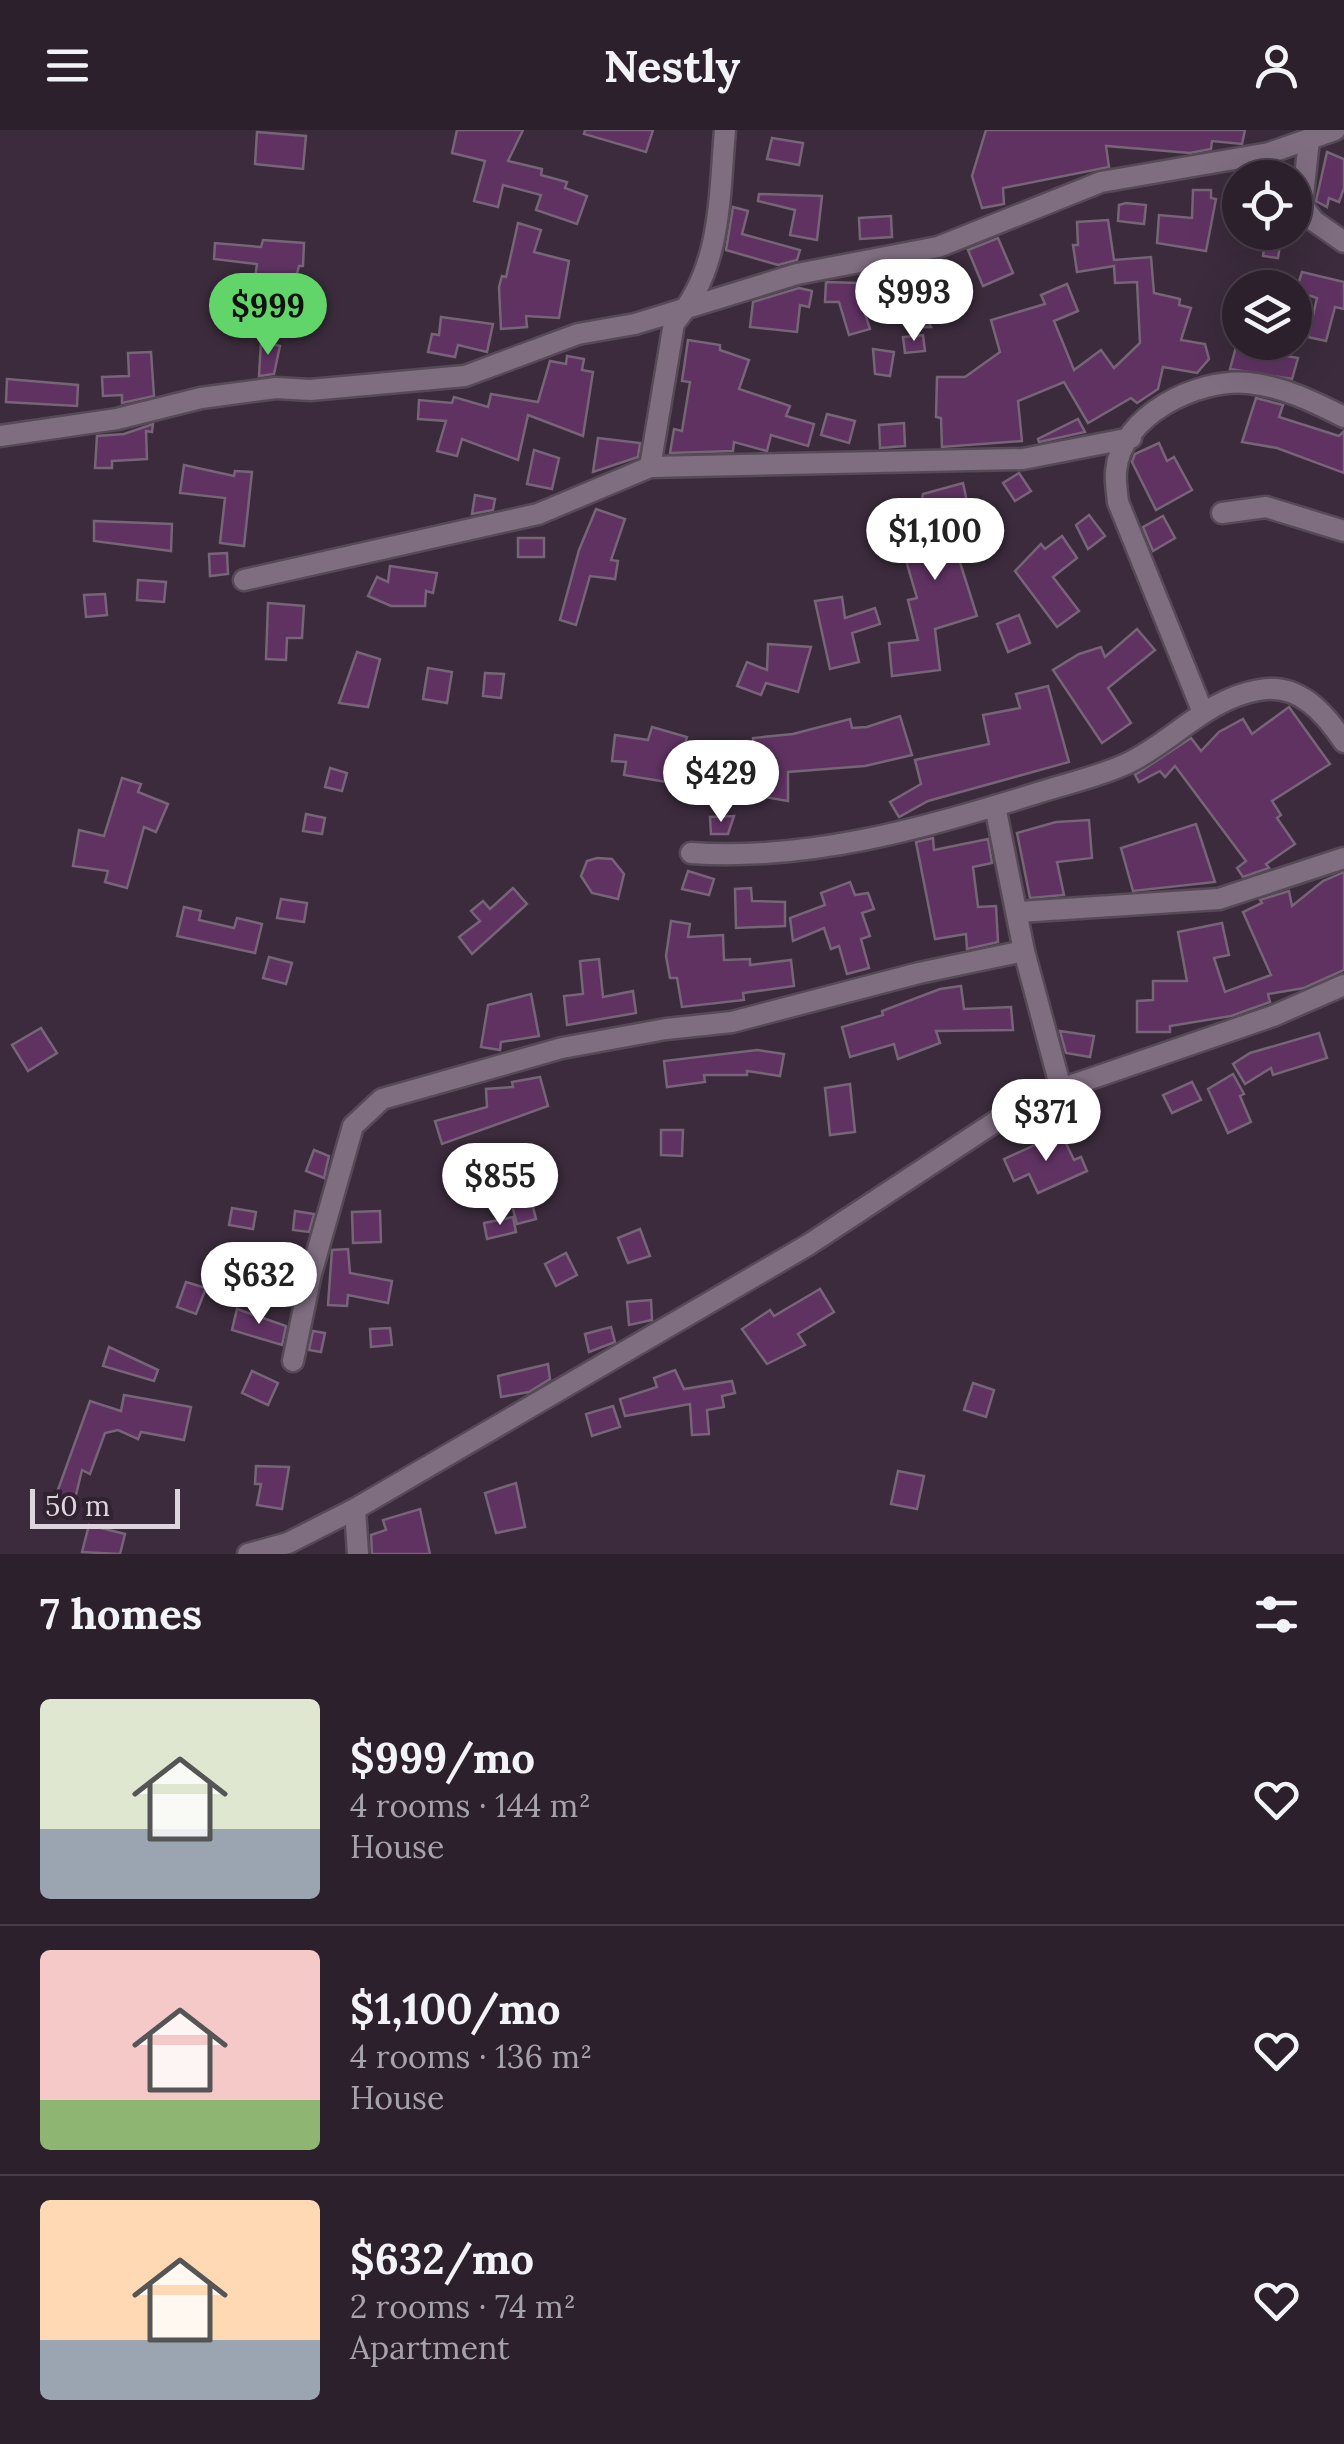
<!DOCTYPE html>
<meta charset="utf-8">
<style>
:root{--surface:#2c202d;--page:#342835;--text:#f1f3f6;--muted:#a6a3aa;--line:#483e49;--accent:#61d46a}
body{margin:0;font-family:Lora,serif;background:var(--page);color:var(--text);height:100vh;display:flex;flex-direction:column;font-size:38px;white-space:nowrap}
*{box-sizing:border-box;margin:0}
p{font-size:32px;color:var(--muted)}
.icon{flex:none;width:55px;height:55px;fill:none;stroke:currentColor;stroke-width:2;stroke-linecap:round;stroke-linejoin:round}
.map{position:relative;height:1424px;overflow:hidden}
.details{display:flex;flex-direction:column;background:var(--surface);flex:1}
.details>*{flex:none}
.controls{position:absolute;left:1222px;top:30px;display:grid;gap:20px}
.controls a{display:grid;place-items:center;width:90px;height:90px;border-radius:50%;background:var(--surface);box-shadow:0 10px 40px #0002,0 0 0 2px var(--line);font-size:50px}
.scale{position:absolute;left:30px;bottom:25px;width:150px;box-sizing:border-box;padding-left:10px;border:5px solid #ded4de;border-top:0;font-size:28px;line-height:35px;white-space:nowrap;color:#ded4de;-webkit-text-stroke:8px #312232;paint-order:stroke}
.price{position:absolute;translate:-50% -85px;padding:0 22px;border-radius:35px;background:#fff;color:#222;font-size:32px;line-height:65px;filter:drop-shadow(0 2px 5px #0008)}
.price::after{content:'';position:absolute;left:50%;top:60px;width:30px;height:22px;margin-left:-15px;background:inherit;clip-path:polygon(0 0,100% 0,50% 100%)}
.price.on{background:var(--accent);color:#111}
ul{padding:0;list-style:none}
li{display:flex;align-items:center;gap:30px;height:250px;padding:0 40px}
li+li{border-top:2px solid var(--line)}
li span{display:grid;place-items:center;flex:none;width:280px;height:200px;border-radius:10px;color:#555}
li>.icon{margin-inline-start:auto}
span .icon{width:120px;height:120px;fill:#fffc;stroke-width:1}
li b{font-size:42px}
h2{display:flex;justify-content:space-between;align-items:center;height:120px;padding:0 40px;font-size:42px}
header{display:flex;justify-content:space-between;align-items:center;height:130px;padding:0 40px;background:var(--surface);font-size:45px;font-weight:700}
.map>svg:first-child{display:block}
</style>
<header><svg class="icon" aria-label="menu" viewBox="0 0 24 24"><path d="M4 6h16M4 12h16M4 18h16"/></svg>Nestly<svg class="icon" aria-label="person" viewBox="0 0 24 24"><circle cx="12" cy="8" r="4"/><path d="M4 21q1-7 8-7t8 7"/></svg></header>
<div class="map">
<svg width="1344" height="1424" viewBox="0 0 1344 1424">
<rect width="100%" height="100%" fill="#3b2b3c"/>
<g fill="#5f3262" stroke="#766477" stroke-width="2.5">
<polygon points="457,0 523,0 508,31 542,39 541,45 567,52 565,58 587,66 577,94 536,80 541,65 503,55 498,77 474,71 485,31 452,23"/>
<polygon points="585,0 653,0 646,22 584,4"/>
<polygon points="986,0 1245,0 1242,14 1212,11 1211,19 1190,23 1106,16 1109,37 1003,58 1004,74 982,78 972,46"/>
<polygon points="257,2 306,6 303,39 255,34"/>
<polygon points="772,8 803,13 799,35 767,29"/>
<polygon points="1327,22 1344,29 1344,58 1339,72 1329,68 1327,77 1316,71"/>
<polygon points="1193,60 1211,60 1211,68 1216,69 1206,121 1157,113 1159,85 1192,88"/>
<polygon points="759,64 822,66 817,110 790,105 795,80 758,71"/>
<polygon points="1126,73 1146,75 1144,94 1118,91 1119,75"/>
<polygon points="733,77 748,81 742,104 800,120 797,130 778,135 726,120"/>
<polygon points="891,86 892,107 860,109 859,88"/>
<polygon points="1108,90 1114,130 1151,127 1154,163 1180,169 1179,175 1191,178 1181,210 1205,214 1209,229 1197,243 1163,237 1158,259 1137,273 1131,268 1088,293 1064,252 1018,271 1022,311 942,317 941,288 936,287 937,247 965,247 1000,222 991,190 1045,174 1041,165 1067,154 1078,181 1054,191 1074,240 1101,220 1114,238 1140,213 1137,152 1115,153 1114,136 1077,142 1073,115 1078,115 1077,92"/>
<polygon points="518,93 541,100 534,122 569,131 559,188 526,186 527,197 501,199 499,157 502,146 506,147"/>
<polygon points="1266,107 1281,109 1278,128 1263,126"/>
<polygon points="998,108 1013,143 983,156 968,120"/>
<polygon points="263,110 304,113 303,136 299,136 286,184 251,177 257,134 214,129 215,113 261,117"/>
<polygon points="930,136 933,173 924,181 931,197 910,197 910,175 863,178 870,199 849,205 839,172 825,172 826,152 893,154 892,140"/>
<polygon points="1302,142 1344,152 1344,179 1335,177 1326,211 1308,207 1317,168 1296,161"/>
<polygon points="799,158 812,161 809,177 800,175 797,202 750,197 753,172"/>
<polygon points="441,187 493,194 487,222 458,215 455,227 428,222 432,204 439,205"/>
<polygon points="923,205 925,221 905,223 903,207"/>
<polygon points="688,210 720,215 720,220 749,230 739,259 790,276 786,286 814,294 808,316 771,305 767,321 734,312 733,321 670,323 674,299 682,301 690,252 682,251"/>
<polygon points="261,211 280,216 274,244 259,246"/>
<polygon points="1236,217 1298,228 1292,249 1230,239"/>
<polygon points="873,219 894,222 890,246 875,244"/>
<polygon points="151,222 154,266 122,273 122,265 103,266 102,247 129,246 128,223"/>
<polygon points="567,226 584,229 582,240 593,242 583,306 528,285 518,330 462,309 457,326 437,321 446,291 418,289 419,270 452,273 454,267 488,277 491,264 538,272 550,231 566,234"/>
<polygon points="7,249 78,255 77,276 6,272"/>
<polygon points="1256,268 1283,275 1279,287 1339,306 1344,301 1344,343 1277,318 1242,312"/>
<polygon points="827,284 855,291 849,313 821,305"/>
<polygon points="1078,289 1085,302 1039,312 1038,309"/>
<polygon points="904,293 905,316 880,318 879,295"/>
<polygon points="153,294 152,302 146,301 147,329 112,331 112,338 95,338 97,306 124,304"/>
<polygon points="598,308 640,313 638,327 593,342"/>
<polygon points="1159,313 1167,331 1174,327 1192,360 1156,380 1132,332 1135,324"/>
<polygon points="534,320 559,328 552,359 527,354"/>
<polygon points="184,335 234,346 235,341 252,342 244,416 220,413 225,368 180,363"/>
<polygon points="1019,343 1031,361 1015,371 1003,353"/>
<polygon points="963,353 975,409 970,411 950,376 943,379 977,486 935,499 940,540 892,546 889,513 918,510 908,470 917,468 905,427 928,420 920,384 923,364"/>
<polygon points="475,365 495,369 493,380 472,384"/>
<polygon points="596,379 625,389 611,430 618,431 615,449 590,446 576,495 560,490 579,420"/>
<polygon points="1089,385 1105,406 1088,419 1076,395"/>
<polygon points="1163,386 1175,408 1153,421 1143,397"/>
<polygon points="94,391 172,394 171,421 94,411"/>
<polygon points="1062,406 1077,428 1053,447 1079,481 1057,497 1015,441 1041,414 1045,419"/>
<rect x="518" y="408" width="26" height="19"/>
<polygon points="227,423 228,444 210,446 209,424"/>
<polygon points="390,436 437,443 433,463 426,461 425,476 391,476 368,466 377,447 388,452"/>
<polygon points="138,450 166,452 164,472 137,470"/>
<polygon points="105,464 107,485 86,487 84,465"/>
<polygon points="842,467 845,488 875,478 880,494 852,503 859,532 830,539 815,471"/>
<polygon points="268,473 304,476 302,508 287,508 286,530 266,529"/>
<polygon points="1019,485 1030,513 1008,522 997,494"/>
<polygon points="1137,499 1155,520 1108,558 1131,593 1102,613 1053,540 1079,524 1101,517 1105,527"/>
<polygon points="768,514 811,517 798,562 766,553 761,565 737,556 747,532 767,540"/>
<polygon points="357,522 380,529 368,577 339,573"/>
<polygon points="428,538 452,542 447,573 423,569"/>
<polygon points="485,543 504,544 501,568 483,566"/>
<polygon points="1048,556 1069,632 928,671 899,687 890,672 921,654 915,630 989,614 983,585 1020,578 1016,564"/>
<polygon points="1289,577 1330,634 1272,671 1281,685 1277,688 1295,714 1266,734 1269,738 1243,747 1237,738 1246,731 1175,636 1165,647 1160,641 1139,652 1135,645 1191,608 1201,621 1219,602 1243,589 1252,604"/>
<polygon points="900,586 912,625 865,636 788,642 788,671 759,666 753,608 793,604 850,589 852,598 867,597"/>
<polygon points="652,597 687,607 681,626 706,627 704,650 686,649 685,655 624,645 626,632 612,631 615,605 648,610"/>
<polygon points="330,638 347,643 342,661 325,657"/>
<polygon points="122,648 141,654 138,662 168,674 156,702 144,697 127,758 105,752 108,741 73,736 79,700 104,706"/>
<polygon points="306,684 325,688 322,704 303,701"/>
<polygon points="734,686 728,704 711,704 710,687"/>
<polygon points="1089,690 1092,728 1057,732 1064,765 1030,768 1017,703 1056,692"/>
<polygon points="1196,694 1215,752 1133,761 1121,718"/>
<polygon points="933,708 934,720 988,709 992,733 973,737 978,777 996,776 998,812 967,819 966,804 935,809 916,712"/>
<polygon points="597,728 612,729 624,744 618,769 592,763 581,746 587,731"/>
<polygon points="688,741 714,749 709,765 682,759"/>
<polygon points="1344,742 1344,840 1304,858 1268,864 1270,872 1231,886 1170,896 1170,902 1137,902 1137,871 1153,870 1153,851 1187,851 1178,802 1222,793 1229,825 1214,828 1225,862 1271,845 1243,782 1262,773 1260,770 1289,761 1292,776 1323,751"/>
<polygon points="850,752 855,765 868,763 874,779 862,783 870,806 861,809 869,838 847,844 839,816 831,819 824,798 793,811 790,788 825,775 821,763"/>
<polygon points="513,758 527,774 472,824 459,807 480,791 471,781 483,771 490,779"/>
<polygon points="751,758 752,771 785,772 785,796 736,798 735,759"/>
<polygon points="281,769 307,773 304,792 277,788"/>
<polygon points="184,777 201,781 199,790 234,798 237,788 262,794 255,823 177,806"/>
<polygon points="671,791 690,794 688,807 723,805 724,830 750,829 750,835 791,830 794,856 743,863 744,870 682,877 677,848 670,848 666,826"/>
<polygon points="269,827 292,833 286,854 263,848"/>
<polygon points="599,829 603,867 633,861 636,883 567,895 564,866 583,864 580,831"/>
<polygon points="961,856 964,879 1011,877 1013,900 936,901 940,913 898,929 894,914 850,927 842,897 883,885 882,881 940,859"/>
<polygon points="531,864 539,906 501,912 500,920 481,917 488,875"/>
<polygon points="41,898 57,923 28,941 12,915"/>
<polygon points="1060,901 1094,906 1090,927 1066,923"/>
<polygon points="1319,903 1327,928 1273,945 1271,938 1245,954 1233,934 1250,923"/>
<polygon points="757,920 784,924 780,946 747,941 747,945 704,945 705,952 667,957 664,931"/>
<polygon points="1233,944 1244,964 1240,966 1251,992 1228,1003 1208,959"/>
<polygon points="540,947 548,976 442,1014 435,991 487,977 486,959 513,957 512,952"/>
<polygon points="1192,952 1201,970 1172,983 1163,965"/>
<polygon points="850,954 855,1002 830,1005 825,958"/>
<polygon points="661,1000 683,1000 682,1026 661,1025"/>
<polygon points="1061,1003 1074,1030 1081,1027 1087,1041 1038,1063 1029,1044 1014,1051 1004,1029"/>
<polygon points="314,1020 329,1026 324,1048 306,1041"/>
<polygon points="531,1022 544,1070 532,1073 536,1089 517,1094 503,1042 511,1040 508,1029"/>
<polygon points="232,1078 256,1082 253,1099 229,1095"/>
<polygon points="295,1081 314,1084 309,1102 293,1100"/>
<polygon points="380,1081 381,1112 353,1113 352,1082"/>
<polygon points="513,1087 516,1102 487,1109 484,1093"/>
<polygon points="640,1099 650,1126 628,1133 618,1108"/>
<polygon points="348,1119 350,1143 392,1151 388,1173 348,1165 347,1176 328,1175 332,1120"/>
<polygon points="566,1123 577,1145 556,1156 545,1134"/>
<polygon points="186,1152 206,1158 196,1184 177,1177"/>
<polygon points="820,1159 834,1182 798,1204 805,1215 767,1234 742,1199 770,1180 774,1186"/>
<polygon points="651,1170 652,1190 629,1195 627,1172"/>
<polygon points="237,1179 286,1196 282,1215 232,1200"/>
<polygon points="611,1197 615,1212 589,1222 585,1204"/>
<polygon points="390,1198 392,1215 371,1217 370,1199"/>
<polygon points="313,1201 325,1203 321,1222 309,1220"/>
<polygon points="109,1217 158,1240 154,1251 103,1236"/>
<polygon points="548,1234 550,1249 529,1262 501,1267 498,1246"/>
<polygon points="675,1240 684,1259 732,1251 735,1263 722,1266 724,1277 707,1280 709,1304 692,1305 690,1274 625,1286 620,1269 657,1257 654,1248"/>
<polygon points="252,1241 278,1253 268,1275 242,1263"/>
<polygon points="973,1253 994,1260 986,1287 964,1280"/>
<polygon points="124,1265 191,1277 184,1310 141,1302 138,1309 118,1300 105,1303 90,1344 82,1340 74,1373 55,1368 90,1271 121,1281"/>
<polygon points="613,1276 620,1297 592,1306 586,1284"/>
<polygon points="256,1336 289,1337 282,1379 257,1375 261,1354 255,1354"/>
<polygon points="898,1341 924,1346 917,1379 891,1374"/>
<polygon points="516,1353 525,1397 496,1403 485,1363"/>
<polygon points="420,1379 430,1424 372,1424 371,1405 386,1400 383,1390"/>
<polygon points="89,1395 125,1404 120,1424 82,1422"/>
</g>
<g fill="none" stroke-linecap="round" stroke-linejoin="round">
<g stroke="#574a57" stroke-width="25">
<g id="minor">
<polyline points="1309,10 1302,75 1314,91 1344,112"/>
<polyline points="0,306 117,289 201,268 276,258 310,260 465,246 578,204 635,194 797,144 938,117 1101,52 1269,23 1335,0"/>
<path d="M650,337L674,193C722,139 719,68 725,0"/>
<polyline points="1222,383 1266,377 1344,401"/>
<polyline points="244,450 538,384 650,337 1023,329 1131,308"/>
<path d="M1202,580L1118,372C1117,362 1115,351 1116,341C1121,285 1198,248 1248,253C1282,256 1314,272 1344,287"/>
<polyline points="995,676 1024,821 1061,959"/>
<path d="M691,723C808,731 922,699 1034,664C1064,654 1099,647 1128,633C1174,611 1206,569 1259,560C1298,552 1325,583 1344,612"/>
<polyline points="1019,782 1219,769 1344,728"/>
<polyline points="293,1231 311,1144 353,996 382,969 562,918 666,899 732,892 919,843 1024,821"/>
<polyline points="355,1379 358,1424"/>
<polyline points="248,1424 288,1413 355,1379 808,1115 995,992 1061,959 1273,886 1344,855"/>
</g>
</g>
<use href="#minor" stroke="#7f6d80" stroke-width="20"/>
</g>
</svg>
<div class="controls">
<a><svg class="icon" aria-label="locate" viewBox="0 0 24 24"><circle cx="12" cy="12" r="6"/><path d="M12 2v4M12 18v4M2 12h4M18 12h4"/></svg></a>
<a><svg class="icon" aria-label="layers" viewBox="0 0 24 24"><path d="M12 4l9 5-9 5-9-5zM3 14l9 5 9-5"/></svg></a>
</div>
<div class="scale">50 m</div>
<b class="price" style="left:914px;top:214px">$993</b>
<b class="price on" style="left:268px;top:228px">$999</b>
<b class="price" style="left:935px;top:453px">$1,100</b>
<b class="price" style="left:721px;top:695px">$429</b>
<b class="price" style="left:1046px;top:1034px">$371</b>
<b class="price" style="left:500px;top:1098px">$855</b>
<b class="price" style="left:259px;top:1197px">$632</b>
</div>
<section class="details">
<h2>7 homes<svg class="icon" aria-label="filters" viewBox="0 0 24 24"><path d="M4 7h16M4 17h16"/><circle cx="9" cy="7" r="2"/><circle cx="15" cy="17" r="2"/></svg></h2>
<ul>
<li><span style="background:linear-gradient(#dfe7d0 65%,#9aa5b1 0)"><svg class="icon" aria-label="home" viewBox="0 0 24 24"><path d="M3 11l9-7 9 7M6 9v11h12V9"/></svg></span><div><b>$999/mo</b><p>4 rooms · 144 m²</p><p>House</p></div><svg class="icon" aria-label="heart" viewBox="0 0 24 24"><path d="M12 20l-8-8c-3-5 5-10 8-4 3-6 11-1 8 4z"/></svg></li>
<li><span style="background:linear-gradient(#f6c9c9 75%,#8fb573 0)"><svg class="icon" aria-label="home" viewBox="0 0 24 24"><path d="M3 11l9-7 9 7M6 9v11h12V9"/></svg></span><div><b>$1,100/mo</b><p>4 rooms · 136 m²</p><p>House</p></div><svg class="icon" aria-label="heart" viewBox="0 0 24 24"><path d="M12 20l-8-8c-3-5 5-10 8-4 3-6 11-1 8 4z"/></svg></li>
<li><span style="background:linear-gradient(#ffd9b3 70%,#9aa5b1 0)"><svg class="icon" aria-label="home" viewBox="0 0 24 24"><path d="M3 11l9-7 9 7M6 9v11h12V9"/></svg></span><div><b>$632/mo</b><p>2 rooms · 74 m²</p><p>Apartment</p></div><svg class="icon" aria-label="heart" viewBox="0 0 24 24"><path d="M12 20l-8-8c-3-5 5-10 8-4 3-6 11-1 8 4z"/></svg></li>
</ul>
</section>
